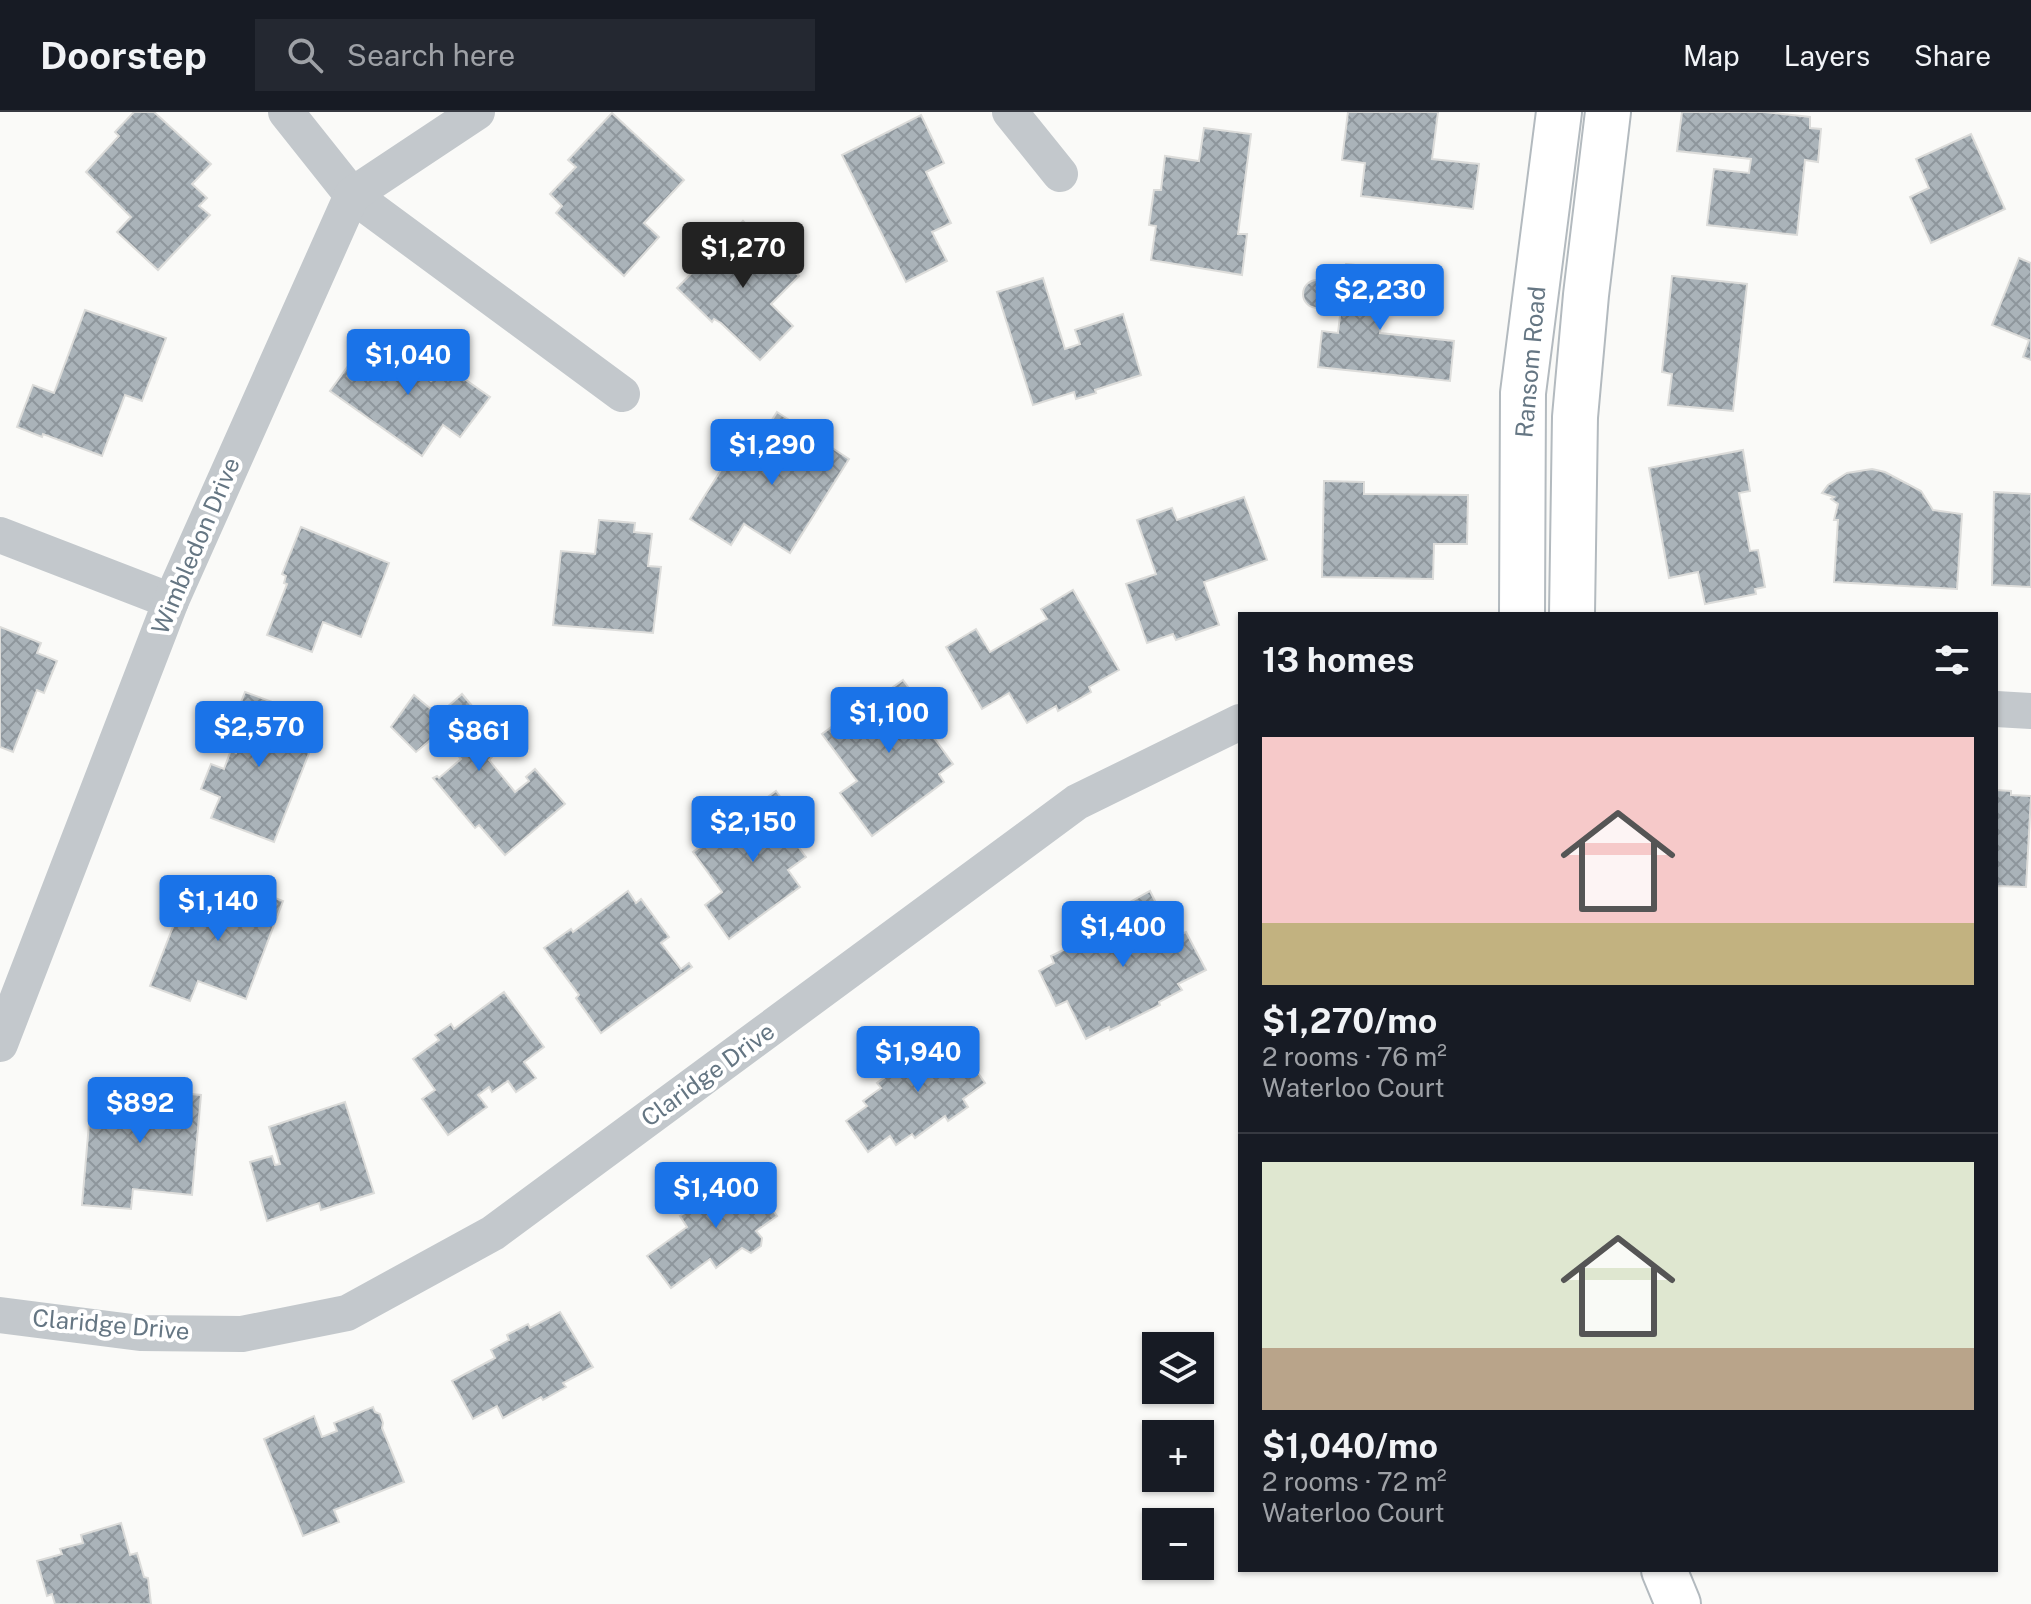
<!DOCTYPE html>
<meta charset="utf-8">
<style>
:root{--surface:#171b24;--page:#242831;--text:#f1f3f6;--muted:#9ea1a6;--line:#363941;--accent:#1a73e8}
body{margin:0;font-family:"Public Sans",sans-serif;background:var(--page);color:var(--text);height:100vh;display:flex;flex-direction:column;font-size:30px;white-space:nowrap}
*{box-sizing:border-box;margin:0}
p{font-size:26px;color:var(--muted)}
.icon{flex:none;width:44px;height:44px;fill:none;stroke:currentColor;stroke-width:2;stroke-linecap:round;stroke-linejoin:round}
.map{position:relative;flex:1;overflow:hidden}
.sheet{position:absolute;left:1238px;top:500px;width:760px;height:960px;display:flex;flex-direction:column;background:var(--surface);border-radius:0px;box-shadow:0 2px 6px #0004}
.sheet>*{flex:none}
.fabs{position:absolute;left:1142px;top:1220px;display:grid;gap:16px}
.fabs a{display:grid;place-items:center;width:72px;height:72px;border-radius:0px;background:var(--surface);box-shadow:0 2px 6px #0004;font-size:40px}
.price{position:absolute;translate:-50% -68px;padding:0 18px;border-radius:8px;background:var(--accent);color:#fff;font-size:26px;line-height:52px;filter:drop-shadow(0 2px 4px #0008)}
.price::after{content:'';position:absolute;left:50%;top:48px;width:24px;height:18px;margin-left:-12px;background:inherit;clip-path:polygon(0 0,100% 0,50% 100%)}
.price.on{background:#222;color:#fff}
ul{padding:0;list-style:none}
li{display:grid;align-content:center;gap:16px;height:424px;padding:0 24px}
li+li{border-top:2px solid var(--line)}
li span{display:grid;place-items:center;height:248px;border-radius:0px;color:#555}
li>.icon{margin-inline-start:auto}
span .icon{width:144px;height:144px;fill:#fffc;stroke-width:1}
li b{font-size:34px}
h2{display:flex;justify-content:space-between;align-items:center;height:96px;padding:0 24px;font-size:34px}
header{display:flex;align-items:center;gap:48px;box-sizing:border-box;height:112px;padding:0 40px;background:var(--surface);border-bottom:2px solid var(--line)}
header strong{font-size:38px}
nav{display:flex;gap:44px;margin-inline-start:auto;font-size:28px}
.search{width:560px;height:72px;background:var(--page);display:flex;align-items:center;gap:20px;box-sizing:border-box;padding:0 28px;border-radius:0px;color:var(--muted);font-size:30px}
.map>svg:first-child{display:block}
</style>
<header>
<strong>Doorstep</strong>
<div class="search"><svg class="icon" aria-label="search" viewBox="0 0 24 24"><circle cx="10" cy="10" r="6"/><path d="M15 15l6 6"/></svg>Search here</div>
<nav><a>Map</a><a>Layers</a><a>Share</a></nav>
</header>
<div class="map">
<svg width="2031" height="1492" viewBox="0 0 2031 1492">
<defs>
<pattern id="building-cross-hatch" width="8" height="8" patternUnits="userSpaceOnUse" patternTransform="scale(2)"><rect width="8" height="8" fill="#aab3b9"/><path d="M0 0l8 8M0 8l8-8" fill="none" stroke="#8e969c"/></pattern>
</defs>
<rect width="100%" height="100%" fill="#fafaf8"/>
<g fill="url(#building-cross-hatch)" stroke="#dcdcda" stroke-width="2">
<polygon points="134,0 154,0 211,52 192,72 207,86 199,94 210,103 158,158 117,120 131,105 86,60 119,24 115,20"/>
<polygon points="1348,0 1438,0 1432,47 1479,52 1473,97 1361,84 1365,51 1342,48"/>
<polygon points="1682,0 1765,0 1810,5 1810,16 1821,17 1818,50 1805,48 1797,123 1707,113 1714,57 1749,61 1751,47 1677,39"/>
<polygon points="612,1 684,68 644,111 659,125 624,164 556,101 562,94 550,82 576,55 568,48"/>
<polygon points="921,3 944,51 926,60 951,111 932,120 947,149 906,170 842,43"/>
<polygon points="1204,16 1251,22 1238,122 1247,122 1242,163 1151,148 1156,114 1149,113 1154,78 1161,78 1165,44 1199,49"/>
<polygon points="1971,22 2005,97 1931,131 1910,85 1929,76 1916,47"/>
<polygon points="743,109 799,164 771,192 793,214 760,248 721,211 714,207 712,210 677,176"/>
<polygon points="2019,146 2031,151 2031,248 2023,245 2029,228 1992,213"/>
<polygon points="1346,152 1403,158 1398,200 1383,198 1380,221 1454,229 1450,269 1318,255 1322,219 1338,221"/>
<polygon points="1672,164 1747,172 1733,299 1668,293 1672,262 1662,260"/>
<polygon points="1043,166 1065,237 1080,232 1075,218 1123,202 1141,263 1095,278 1096,281 1076,287 1074,280 1033,293 997,180"/>
<circle cx="1317" cy="182" r="14"/>
<polygon points="85,198 166,226 142,289 125,283 102,344 43,322 42,325 17,315 33,273 54,281"/>
<polygon points="369,225 431,269 443,252 490,285 460,325 443,313 422,344 330,279"/>
<polygon points="777,300 849,347 790,441 744,412 731,433 690,407 728,347 742,356"/>
<polygon points="1743,338 1750,379 1739,381 1750,439 1758,438 1765,475 1755,477 1756,482 1705,492 1698,460 1669,466 1649,356"/>
<polygon points="1872,357 1885,360 1921,379 1933,398 1962,402 1957,477 1834,470 1838,408 1834,408 1838,392 1831,387 1834,385 1822,381 1828,373 1847,361"/>
<polygon points="1324,369 1364,370 1364,382 1468,383 1467,432 1434,432 1433,467 1322,465"/>
<polygon points="1994,380 2031,382 2031,475 1992,473"/>
<polygon points="1244,385 1267,448 1204,470 1219,513 1176,528 1173,522 1147,531 1126,472 1156,462 1137,408 1172,396 1177,408"/>
<polygon points="599,408 635,411 634,420 652,422 648,454 661,455 653,521 553,513 561,439 595,442"/>
<polygon points="301,415 389,451 361,525 323,510 312,540 267,523 287,472 284,471 286,464 282,462"/>
<polygon points="1073,478 1119,558 1089,575 1091,580 1058,599 1056,594 1027,611 1009,581 982,597 946,535 976,517 990,540 1047,507 1041,497"/>
<polygon points="0,515 41,531 37,541 57,549 44,581 37,578 13,640 0,635"/>
<polygon points="903,568 911,579 913,577 942,616 932,623 953,652 939,662 944,670 872,724 840,681 857,669 822,622 880,579 882,583"/>
<polygon points="245,580 286,595 279,612 315,626 274,730 211,706 220,685 201,677 211,652 224,657 231,638 236,641 240,630 227,626"/>
<polygon points="462,582 504,632 489,648 515,680 529,669 526,665 535,657 565,692 505,743 479,713 475,716 433,666 437,664 439,666 461,647 439,621 416,640 391,615 414,583 438,603"/>
<polygon points="1996,678 2011,679 2011,683 2031,684 2026,775 1997,774 1996,778"/>
<polygon points="776,679 809,724 797,733 806,745 788,758 800,775 729,827 705,793 722,780 693,740"/>
<polygon points="231,769 283,789 246,887 198,869 190,889 150,874 183,789 206,797 209,789 205,787 209,777 225,783"/>
<polygon points="628,779 636,791 641,787 669,825 661,831 681,857 689,851 692,855 601,921 576,886 579,883 544,836 571,817 573,820"/>
<polygon points="1150,779 1163,805 1169,802 1179,823 1186,820 1206,858 1178,872 1182,878 1159,890 1160,893 1110,918 1109,915 1086,927 1067,889 1056,894 1039,859 1054,851 1051,844 1092,824 1099,837 1115,829 1105,808 1125,798 1123,794"/>
<polygon points="504,880 544,935 524,950 536,966 516,980 508,969 492,980 489,975 478,983 487,995 448,1023 422,987 435,978 413,947 439,928 435,923 451,912 454,917"/>
<polygon points="955,919 969,938 964,941 985,971 963,987 968,995 948,1009 945,1004 915,1026 912,1022 896,1033 890,1024 868,1040 846,1009 867,994 863,989 881,976 877,971 914,944 910,939 926,928 928,930 932,926 936,932"/>
<polygon points="100,974 201,983 192,1083 133,1077 131,1097 82,1093 90,1000 97,1000"/>
<polygon points="345,990 374,1081 321,1098 319,1091 267,1109 250,1050 272,1044 275,1053 280,1052 269,1015"/>
<polygon points="749,1058 763,1078 760,1080 777,1104 756,1119 762,1126 761,1134 751,1141 742,1136 716,1156 710,1147 671,1176 647,1144 687,1115 680,1104 724,1073 726,1076"/>
<polygon points="560,1200 593,1255 563,1271 566,1275 543,1288 541,1285 503,1306 497,1294 473,1307 452,1269 495,1246 491,1238 509,1228 507,1223 528,1212 530,1216"/>
<polygon points="373,1295 375,1300 380,1302 383,1311 382,1316 404,1370 334,1398 339,1410 303,1424 264,1327 314,1304 322,1325 337,1319 334,1311"/>
<polygon points="121,1411 130,1443 137,1441 144,1465 148,1466 151,1492 55,1492 52,1482 47,1484 37,1449 62,1442 60,1437 83,1431 81,1423"/>
</g>
<g fill="none" stroke-linecap="round" stroke-linejoin="round">
<g stroke="#b3babf" stroke-width="48">
<g id="secondary">
<polyline points="1522,502 1523,281 1559,0"/>
<polyline points="1572,502 1575,305 1586,183 1608,0"/>
<polyline points="1664,1458 1678,1492"/>
</g>
</g>
<g stroke="#c3c8cc" stroke-width="36">
<polyline points="286,0 352,83 622,282"/>
<polyline points="1010,0 1060,62"/>
<polyline points="0,423 171,489"/>
<polyline points="1996,597 2031,599"/>
<polyline points="0,932 171,489 352,83 477,0"/>
<polyline points="0,1203 140,1221 242,1222 347,1201 493,1121 1077,690 1240,610"/>
</g>
<use href="#secondary" stroke="#fff" stroke-width="44"/>
</g>
<g text-anchor="middle" stroke-width="8" stroke-linejoin="round" paint-order="stroke">
<g font-size="24" fill="#657683" stroke="#fff">
<text transform="translate(1531 250) rotate(-85)" y="8">Ransom Road</text>
<text transform="translate(196 434) rotate(-67)" y="8">Wimbledon Drive</text>
<text transform="translate(708 963) rotate(-36)" y="8">Claridge Drive</text>
<text transform="translate(111 1213) rotate(5)" y="8">Claridge Drive</text>
</g>
</g>
</svg>
<div class="fabs">
<a><svg class="icon" aria-label="layers" viewBox="0 0 24 24"><path d="M12 4l9 5-9 5-9-5zM3 14l9 5 9-5"/></svg></a>
<a>+</a>
<a>−</a>
</div>
<b class="price on" style="left:743px;top:178px">$1,270</b>
<b class="price" style="left:1380px;top:220px">$2,230</b>
<b class="price" style="left:408px;top:285px">$1,040</b>
<b class="price" style="left:772px;top:375px">$1,290</b>
<b class="price" style="left:889px;top:643px">$1,100</b>
<b class="price" style="left:259px;top:657px">$2,570</b>
<b class="price" style="left:479px;top:661px">$861</b>
<b class="price" style="left:753px;top:752px">$2,150</b>
<b class="price" style="left:218px;top:831px">$1,140</b>
<b class="price" style="left:1123px;top:857px">$1,400</b>
<b class="price" style="left:918px;top:982px">$1,940</b>
<b class="price" style="left:140px;top:1033px">$892</b>
<b class="price" style="left:716px;top:1118px">$1,400</b>
<section class="sheet">
<h2>13 homes<svg class="icon" aria-label="filters" viewBox="0 0 24 24"><path d="M4 7h16M4 17h16"/><circle cx="9" cy="7" r="2"/><circle cx="15" cy="17" r="2"/></svg></h2>
<ul>
<li><span style="background:linear-gradient(#f6c9c9 75%,#c2b280 0)"><svg class="icon" aria-label="home" viewBox="0 0 24 24"><path d="M3 11l9-7 9 7M6 9v11h12V9"/></svg></span><div><b>$1,270/mo</b><p>2 rooms · 76 m²</p><p>Waterloo Court</p></div></li>
<li><span style="background:linear-gradient(#dfe7d0 75%,#b9a48a 0)"><svg class="icon" aria-label="home" viewBox="0 0 24 24"><path d="M3 11l9-7 9 7M6 9v11h12V9"/></svg></span><div><b>$1,040/mo</b><p>2 rooms · 72 m²</p><p>Waterloo Court</p></div></li>
</ul>
</section>
</div>
